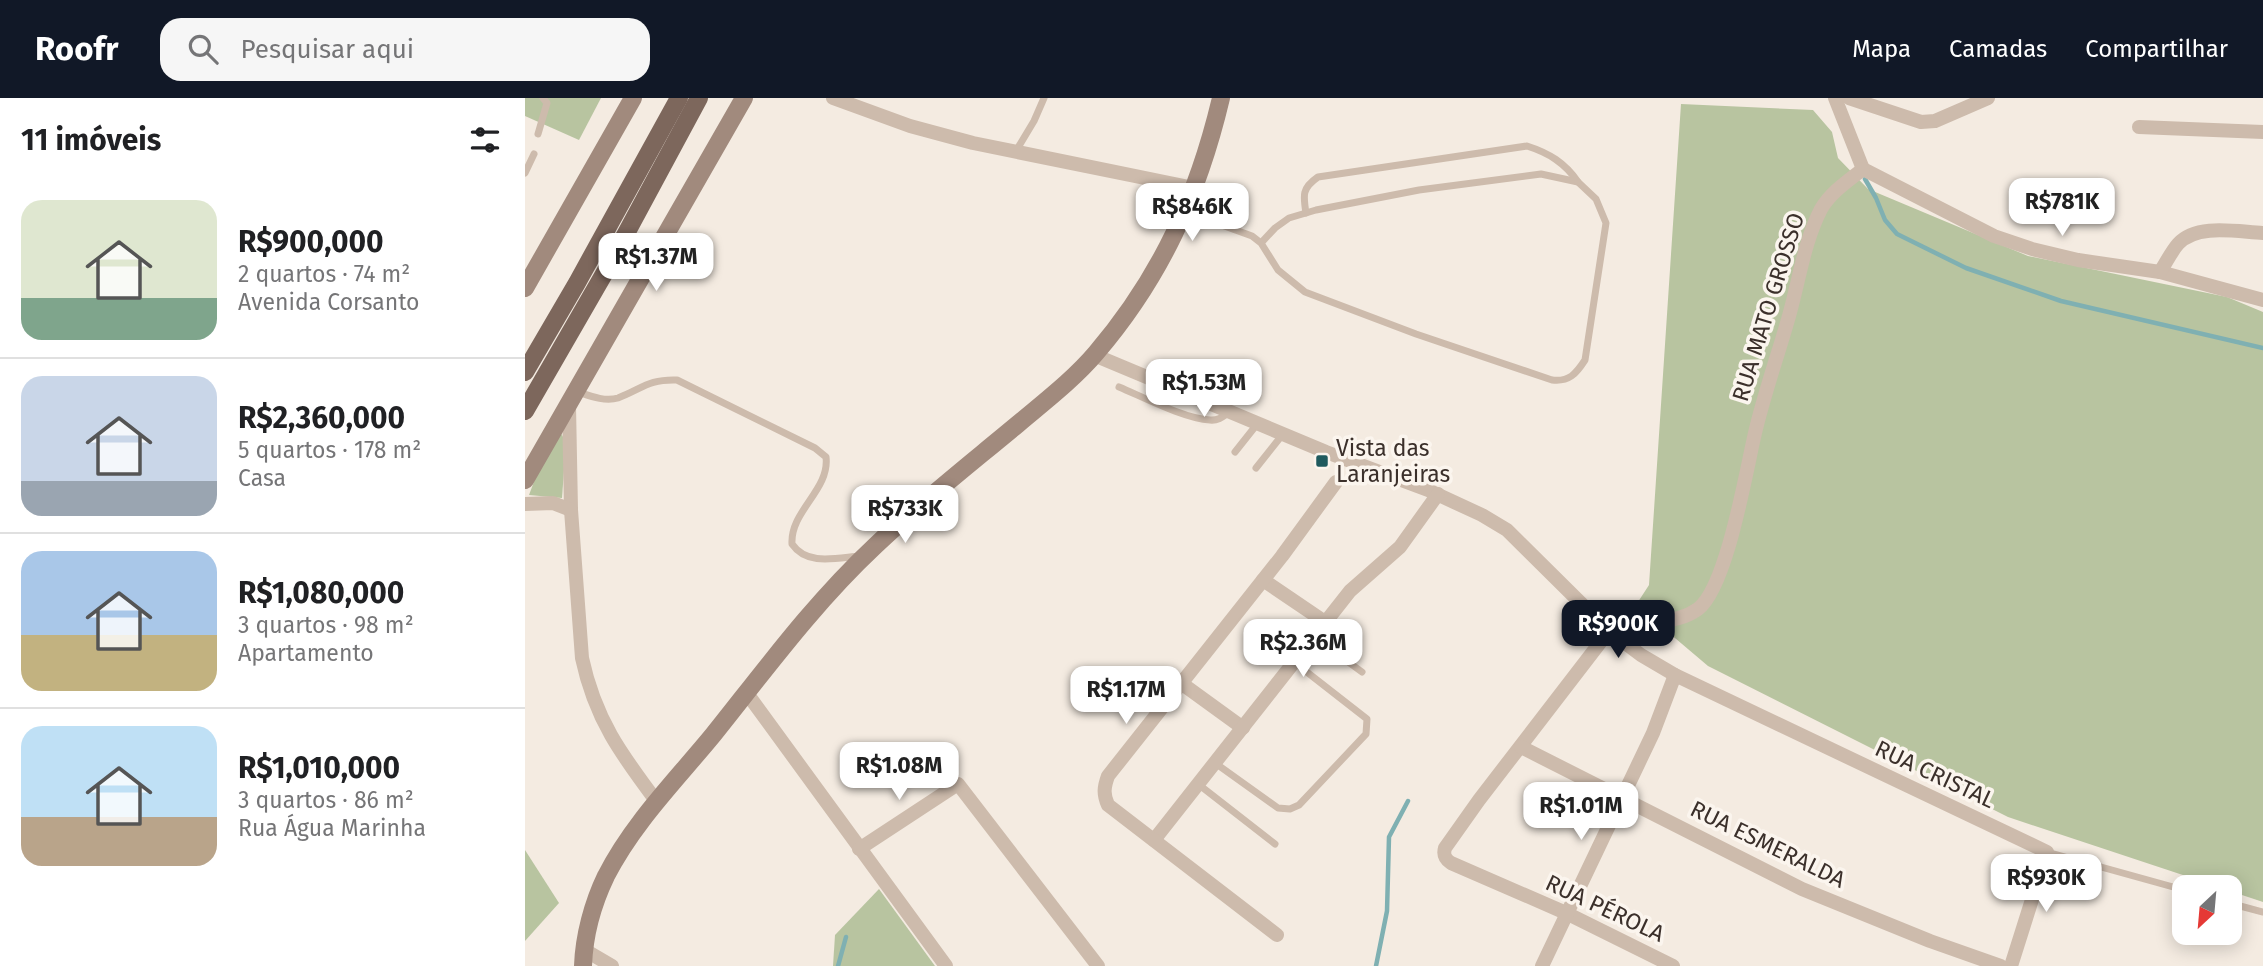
<!DOCTYPE html>
<html lang="pt">
<meta charset="utf-8">
<style>
:root{--surface:#fff;--page:#f6f6f6;--text:#202124;--muted:#757577;--line:#e0e0e0;--accent:#111827}
body{margin:0;font-family:"Fira Sans",sans-serif;background:var(--page);color:var(--text);height:100vh;display:flex;flex-direction:column;font-size:26px;white-space:nowrap}
*{box-sizing:border-box;margin:0}
p{font-size:23px;color:var(--muted)}
.icon{flex:none;width:38px;height:38px;fill:none;stroke:currentColor;stroke-width:2;stroke-linecap:round;stroke-linejoin:round}
.map{position:relative;flex:1;overflow:hidden}
.drawer{display:flex;flex-direction:column;background:var(--surface);width:525px}
.drawer>*{flex:none}
.needle{width:46px;rotate:206deg}
.tools{position:absolute;left:1647px;top:777px;display:grid;gap:14px}
.tools a{display:grid;place-items:center;width:70px;height:70px;border-radius:14px;background:var(--surface);box-shadow:0 4px 18px #0003;font-size:35px}
.price{position:absolute;translate:-50% -60px;padding:0 16px;border-radius:14px;background:#fff;color:#222;font-size:23px;line-height:46px;filter:drop-shadow(0 2px 4px #0008)}
.price::after{content:'';position:absolute;left:50%;top:42px;width:21px;height:16px;margin-left:-10px;background:inherit;clip-path:polygon(0 0,100% 0,50% 100%)}
.price.active{background:var(--accent);color:#fff}
ul{padding:0;list-style:none}
li{display:flex;align-items:center;gap:21px;height:175px;padding:0 21px}
li+li{border-top:2px solid var(--line)}
li span{display:grid;place-items:center;flex:none;width:196px;height:140px;border-radius:21px;color:#555}
li>.icon{margin-inline-start:auto}
span .icon{width:84px;height:84px;fill:#fffc;stroke-width:1}
li b{font-size:30px}
h2{display:flex;justify-content:space-between;align-items:center;height:84px;padding:0 21px;font-size:30px}
header{display:flex;align-items:center;gap:42px;box-sizing:border-box;height:98px;padding:0 35px;background:var(--accent);color:#fff}
header strong{font-size:33px}
nav{display:flex;gap:38px;margin-inline-start:auto;font-size:24px}
.search{width:490px;height:63px;background:var(--page);display:flex;align-items:center;gap:18px;box-sizing:border-box;padding:0 24px;border-radius:21px;color:var(--muted);font-size:26px}
main{display:flex;flex:1;min-height:0}
.map>svg:first-child{display:block}
</style>
<header>
<strong>Roofr</strong>
<div class="search"><svg class="icon" aria-label="search" viewBox="0 0 24 24"><circle cx="10" cy="10" r="6"/><path d="M15 15l6 6"/></svg>Pesquisar aqui</div>
<nav><a>Mapa</a><a>Camadas</a><a>Compartilhar</a></nav>
</header>
<main>
<section class="drawer">
<h2>11 imóveis<svg class="icon" aria-label="filters" viewBox="0 0 24 24"><path d="M4 7h16M4 17h16"/><circle cx="9" cy="7" r="2"/><circle cx="15" cy="17" r="2"/></svg></h2>
<ul>
<li><span style="background:linear-gradient(#dfe7d0 70%,#7fa58c 0)"><svg class="icon" aria-label="home" viewBox="0 0 24 24"><path d="M3 11l9-7 9 7M6 9v11h12V9"/></svg></span><div><b>R$900,000</b><p>2 quartos · 74 m²</p><p>Avenida Corsanto</p></div></li>
<li><span style="background:linear-gradient(#c9d6e8 75%,#9aa5b1 0)"><svg class="icon" aria-label="home" viewBox="0 0 24 24"><path d="M3 11l9-7 9 7M6 9v11h12V9"/></svg></span><div><b>R$2,360,000</b><p>5 quartos · 178 m²</p><p>Casa</p></div></li>
<li><span style="background:linear-gradient(#a9c7e8 60%,#c2b280 0)"><svg class="icon" aria-label="home" viewBox="0 0 24 24"><path d="M3 11l9-7 9 7M6 9v11h12V9"/></svg></span><div><b>R$1,080,000</b><p>3 quartos · 98 m²</p><p>Apartamento</p></div></li>
<li><span style="background:linear-gradient(#bfe0f5 65%,#b9a48a 0)"><svg class="icon" aria-label="home" viewBox="0 0 24 24"><path d="M3 11l9-7 9 7M6 9v11h12V9"/></svg></span><div><b>R$1,010,000</b><p>3 quartos · 86 m²</p><p>Rua Água Marinha</p></div></li>
</ul>
</section>
<div class="map">
<svg width="1738" height="868" viewBox="0 0 1738 868">
<rect width="100%" height="100%" fill="#f4ebe1"/>
<g fill="#b8c4a0">
<polygon points="0,0 76,0 54,42 0,18"/>
<polygon points="1156,6 1288,12 1307,34 1313,60 1343,91 1503,158 1702,199 1738,214 1738,804 1705,793 1704,789 1694,789 1483,719 1183,568 1111,507 1124,487"/>
<polygon points="34,332 41,344 37,400 4,397 16,365"/>
<polygon points="0,752 34,805 0,843"/>
<polygon points="354,791 410,868 308,868 310,837"/>
</g>
<g fill="none" stroke-linecap="round" stroke-linejoin="round">
<g stroke="#7fb0b2" stroke-width="4.5">
<polyline points="1340,81 1351,100 1360,122 1372,136 1441,170 1536,203 1738,250"/>
<polyline points="313,868 321,839"/>
<polyline points="851,868 862,813 864,739 883,703"/>
</g>
<g stroke="#cdbbac" stroke-width="7">
<polyline points="13,36 22,5 18,0"/>
<polyline points="491,53 509,23 519,0"/>
<polyline points="0,75 9,56"/>
<path d="M661,114L727,138L736,145L753,172L780,194L891,236L1027,282C1044,284 1051,276 1060,262L1081,125L1071,101L1053,84L1016,76L894,92L791,112L764,120L750,130L736,145"/>
<path d="M781,115C778,97 777,90 793,79L1002,48C1024,55 1040,65 1053,84"/>
<path d="M594,289C618,299 660,321 685,322C693,323 699,318 705,314"/>
<path d="M53,294C65,298 80,304 93,300C117,291 123,281 152,282L290,350L301,359C305,392 265,413 267,446C282,468 311,460 335,458"/>
<polyline points="710,354 733,325"/>
<polyline points="731,370 758,336"/>
<polyline points="789,539 837,574"/>
<polyline points="690,665 753,710 765,711 774,707 841,636 842,621 769,564"/>
<polyline points="673,686 750,746"/>
<polyline points="1522,754 1659,792"/>
<polyline points="1704,805 1738,814"/>
</g>
<g stroke="#cdbbac" stroke-width="14">
<polyline points="308,0 385,28 448,45 669,90"/>
<polyline points="1310,0 1338,71"/>
<polyline points="1324,0 1396,24 1410,23 1463,0"/>
<polyline points="1614,29 1738,34"/>
<polyline points="1338,71 1469,138 1507,151 1553,162 1635,174 1738,202"/>
<path d="M1635,174C1641,165 1646,154 1653,146C1672,125 1713,134 1738,135"/>
<polyline points="569,257 801,354 903,392 957,417 982,432 1084,533 1116,557 1150,577 1522,754 1486,868"/>
<path d="M44,308L46,412L57,560C70,621 96,656 132,704"/>
<polyline points="0,406 28,405 46,412"/>
<polyline points="738,482 800,524"/>
<path d="M1065,512C1099,520 1142,533 1173,511C1202,489 1221,373 1230,335C1239,296 1253,257 1264,218C1274,183 1279,144 1296,111C1306,94 1323,83 1338,71"/>
<path d="M1084,533L954,702L920,750C918,757 920,761 926,765L1041,815L1148,868"/>
<polyline points="656,585 718,630"/>
<polyline points="221,594 421,868"/>
<polyline points="996,649 1277,791 1405,843 1476,868"/>
<polyline points="629,742 825,493 875,449 913,396"/>
<polyline points="334,751 433,686 573,868"/>
<path d="M752,837L583,707C578,696 579,689 583,678L757,458L811,384"/>
<polyline points="58,851 87,868"/>
<polyline points="1017,868 1128,635 1150,577"/>
</g>
<g stroke="#a18a7d" stroke-width="18">
<polyline points="0,190 108,0"/>
<polyline points="0,382 219,0"/>
<path d="M58,868C59,838 68,805 81,778C108,725 151,682 188,637C240,572 289,505 350,448C395,405 445,366 493,326C519,304 549,281 571,255C636,179 673,97 696,0"/>
</g>
<g stroke="#7d675c" stroke-width="18">
<polyline points="0,274 52,185 154,0"/>
<polyline points="0,313 83,169 174,0"/>
</g>
</g>
<rect fill="#1f5a5e" stroke="#fbf5ee" stroke-width="2.5" x="790" y="356" width="14" height="14" rx="3.5"/>
<g text-anchor="middle" stroke-width="7" stroke-linejoin="round" paint-order="stroke">
<g font-size="23" fill="#3b302b" stroke="#fbf5ee">
<text transform="translate(1243 209) rotate(-73)" y="8">RUA MATO GROSSO</text>
<text transform="translate(1410 676) rotate(25)" y="8">RUA CRISTAL</text>
<text transform="translate(1243 746) rotate(26)" y="8">RUA ESMERALDA</text>
<text transform="translate(1080 810) rotate(25)" y="8">RUA PÉROLA</text>
</g>
<g font-size="23" fill="#3b302b" stroke="#fbf5ee" text-anchor="start">
<text x="811" y="358">Vista das<tspan x="811" dy="26">Laranjeiras</tspan></text>
</g>
</g>
</svg>
<div class="tools">
<a><svg class="needle" viewBox="-14 -14 28 28"><path d="M0-13l5 13h-10z" fill="#e53935"/><path d="M0 13l5-13h-10z" fill="#757577"/></svg></a>
</div>
<b class="price" style="left:1537px;top:140px">R$781K</b>
<b class="price" style="left:667px;top:145px">R$846K</b>
<b class="price" style="left:131px;top:195px">R$1.37M</b>
<b class="price" style="left:679px;top:321px">R$1.53M</b>
<b class="price" style="left:380px;top:447px">R$733K</b>
<b class="price active" style="left:1093px;top:562px">R$900K</b>
<b class="price" style="left:778px;top:581px">R$2.36M</b>
<b class="price" style="left:601px;top:628px">R$1.17M</b>
<b class="price" style="left:374px;top:704px">R$1.08M</b>
<b class="price" style="left:1056px;top:744px">R$1.01M</b>
<b class="price" style="left:1521px;top:816px">R$930K</b>
</div>
</main>
